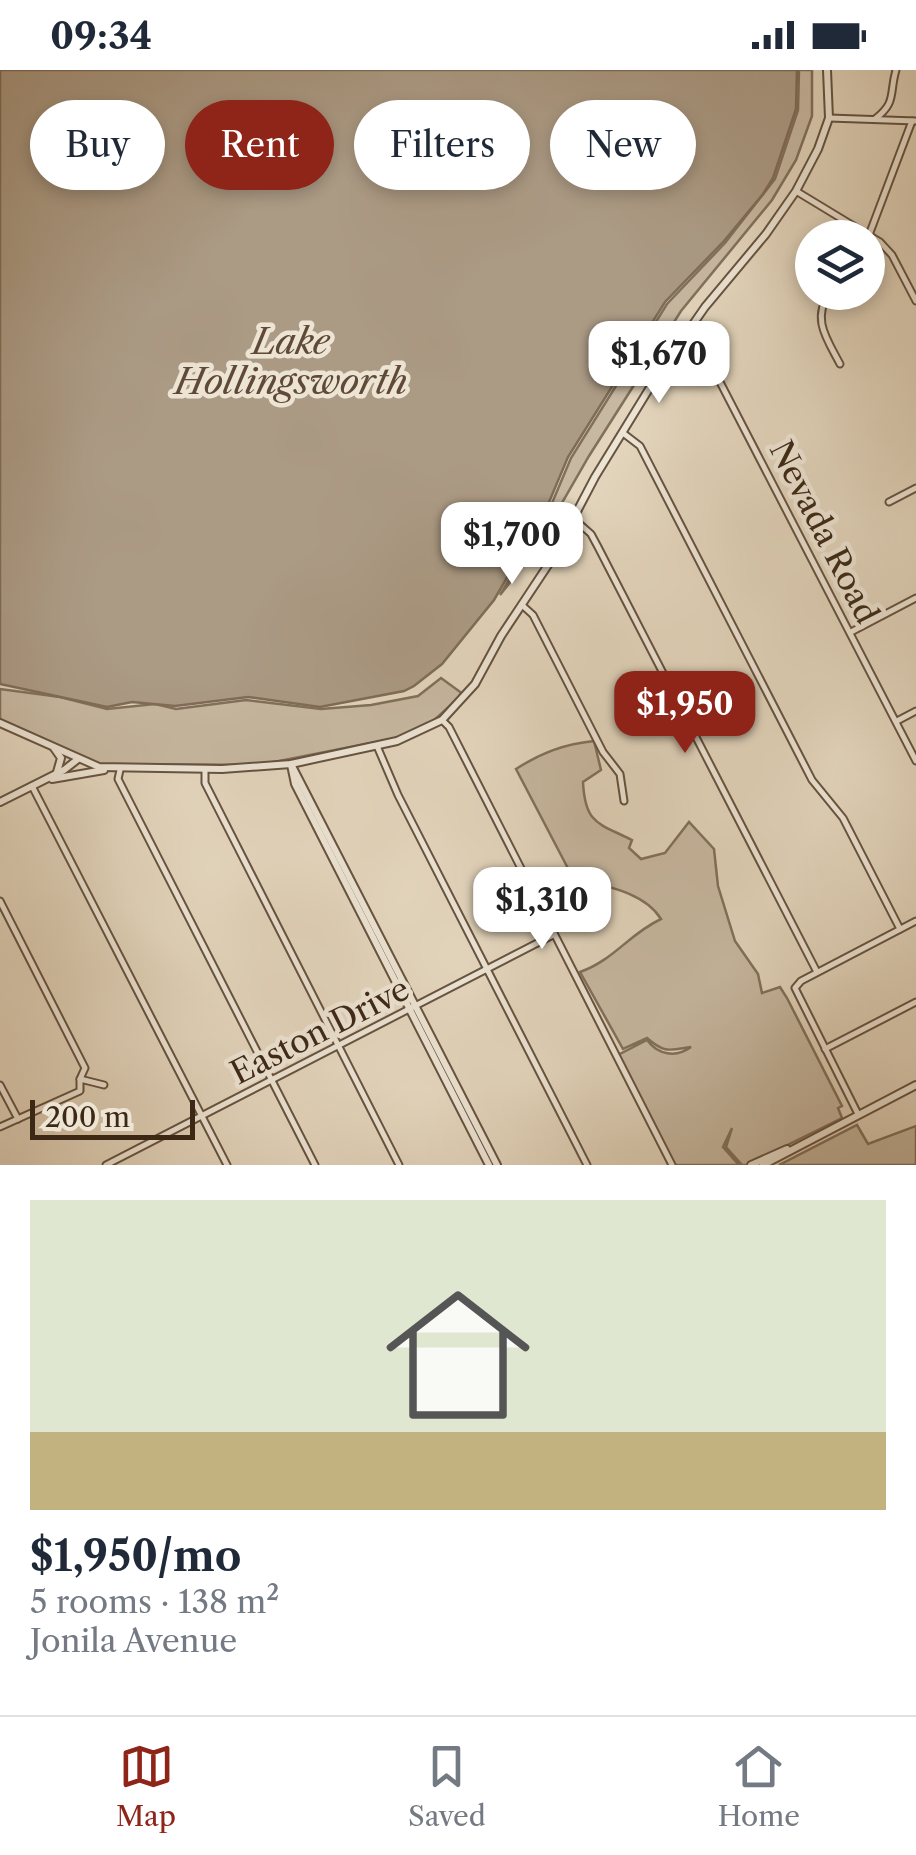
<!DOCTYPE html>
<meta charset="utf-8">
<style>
:root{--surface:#fff;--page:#f6f6f7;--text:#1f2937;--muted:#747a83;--line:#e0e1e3;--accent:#8f2418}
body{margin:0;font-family:"Libre Caslon Text",serif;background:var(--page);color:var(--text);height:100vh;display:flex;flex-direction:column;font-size:38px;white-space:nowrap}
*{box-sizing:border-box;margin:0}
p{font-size:32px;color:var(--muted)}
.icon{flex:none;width:55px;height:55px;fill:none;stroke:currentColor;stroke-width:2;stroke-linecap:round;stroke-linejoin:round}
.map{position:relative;height:1095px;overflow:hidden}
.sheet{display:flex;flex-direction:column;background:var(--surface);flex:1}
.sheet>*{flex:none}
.guide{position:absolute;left:30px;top:30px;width:858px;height:90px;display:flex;gap:20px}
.controls{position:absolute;left:795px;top:150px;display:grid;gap:20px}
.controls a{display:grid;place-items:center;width:90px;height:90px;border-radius:50%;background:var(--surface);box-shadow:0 5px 15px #0003;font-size:50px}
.scale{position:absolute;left:30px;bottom:25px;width:165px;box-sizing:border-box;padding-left:10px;border:5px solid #3d2816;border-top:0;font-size:28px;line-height:35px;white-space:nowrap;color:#3d2816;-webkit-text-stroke:8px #ede4d4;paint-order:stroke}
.price{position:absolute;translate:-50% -85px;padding:0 22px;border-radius:20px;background:#fff;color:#222;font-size:32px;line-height:65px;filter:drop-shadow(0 2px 5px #0008)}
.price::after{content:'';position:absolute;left:50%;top:60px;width:30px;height:22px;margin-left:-15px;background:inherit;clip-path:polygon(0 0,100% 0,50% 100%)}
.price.on{background:var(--accent);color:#fff}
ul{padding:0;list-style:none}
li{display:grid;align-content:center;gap:20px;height:530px;padding:0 30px}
li span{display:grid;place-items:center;height:310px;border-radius:0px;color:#555}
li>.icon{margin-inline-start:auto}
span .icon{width:180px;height:180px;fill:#fffc;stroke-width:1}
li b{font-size:42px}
.chip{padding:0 35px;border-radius:45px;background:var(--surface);box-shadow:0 5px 15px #0003;font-size:35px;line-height:90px}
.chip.on{background:var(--accent);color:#fff}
.status{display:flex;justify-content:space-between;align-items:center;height:70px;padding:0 50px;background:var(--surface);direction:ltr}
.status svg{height:28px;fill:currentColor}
.menu{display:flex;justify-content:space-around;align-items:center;height:140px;border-top:2px solid var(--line);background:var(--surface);font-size:28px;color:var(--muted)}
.menu a{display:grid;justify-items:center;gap:5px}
.menu .on{color:var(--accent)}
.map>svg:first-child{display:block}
</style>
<div class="status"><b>09:34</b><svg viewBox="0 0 49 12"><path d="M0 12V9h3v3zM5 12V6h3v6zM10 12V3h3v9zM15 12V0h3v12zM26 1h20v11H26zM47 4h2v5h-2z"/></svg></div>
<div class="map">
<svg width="916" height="1095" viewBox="0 0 916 1095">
<rect width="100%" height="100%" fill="#e3d5bd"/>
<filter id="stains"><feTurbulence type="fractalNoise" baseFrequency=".002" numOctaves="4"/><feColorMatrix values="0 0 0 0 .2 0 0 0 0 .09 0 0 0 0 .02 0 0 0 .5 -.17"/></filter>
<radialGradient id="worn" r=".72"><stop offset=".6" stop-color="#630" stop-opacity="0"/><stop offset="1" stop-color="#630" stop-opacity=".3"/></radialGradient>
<g fill="#c7b8a1" stroke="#82705c" stroke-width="2.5">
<polygon points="799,0 812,0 812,46 796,90 772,130 681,241 589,386 532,485 500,525 547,445 571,388 667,234 725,173 775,109 798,40"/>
<polygon points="441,608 463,624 431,653 396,668 259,695 100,694 0,649 0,619 60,627 107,639 155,634 176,639 246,630 321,639 371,635 418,626"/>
<path d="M594,671L601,700L583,712C585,754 598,753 632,770L629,778L641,789L665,783L689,752L714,779L718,816L735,871L758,904L762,923L780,917L787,928L842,1036L838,1038L842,1048L747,1095H742L726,1077L732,1058L723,1077L739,1095H672L616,986L647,970C658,985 676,988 691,977C670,980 665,984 647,968L623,979L580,902C614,890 629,864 661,849C644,821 603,816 573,808L516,699C541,683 564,674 594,671Z"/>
<polygon points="857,1055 868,1074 916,1056 916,1095 779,1095"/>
</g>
<polygon fill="#ab9a84" stroke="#7f6c58" stroke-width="2.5" points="0,0 797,0 796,39 773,108 763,124 724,171 665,232 568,387 544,444 494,530 442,594 414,616 404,621 320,637 248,627 175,636 132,632 107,637 0,614"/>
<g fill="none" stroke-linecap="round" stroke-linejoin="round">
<g stroke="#665340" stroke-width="9">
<g id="minor">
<polyline points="829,48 916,51"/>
<path d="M875,49C897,32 889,24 896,0"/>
<polyline points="796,121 880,172 892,185 916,231"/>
<polyline points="869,165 912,51"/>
<path d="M830,222C811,249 827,269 840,294"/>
<polyline points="691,256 916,691"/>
<polyline points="623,363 640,376 812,710 843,748 900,859"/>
<polyline points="889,432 916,418"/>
<polyline points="573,448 591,464 598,477 817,902"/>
<polyline points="522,535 533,545 603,682 620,704 624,731"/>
<polyline points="851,562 916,528"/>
<polyline points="442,650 449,657 672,1095"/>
<polyline points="897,651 916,641"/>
<polyline points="377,676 398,725 587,1095"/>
<polyline points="205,699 205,713 399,1095"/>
<polyline points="120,700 118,709 315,1095"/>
<polyline points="32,716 227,1095"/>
<polyline points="0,831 85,998 80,1009 80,1021 0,1057"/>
<polyline points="825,979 916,932"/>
<polyline points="80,1009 104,1015"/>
<polyline points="0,1015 18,1049"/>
<polyline points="858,1044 795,918 801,911 916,851"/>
<polyline points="106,1095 553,865"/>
</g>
</g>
<g stroke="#665340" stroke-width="10">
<g id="tertiary">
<polyline points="0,653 99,697 222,699 291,694 397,671 442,650 475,614 501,566 552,489 595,407 657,306 705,237 766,164 796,121 818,79 829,48 827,0"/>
<polyline points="54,678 61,688 57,702"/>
<polyline points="291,694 497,1095"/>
<polyline points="291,695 295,714 489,1095"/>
<polyline points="52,709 104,700"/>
<polyline points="0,732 64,700 78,689"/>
<polyline points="751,1095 787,1079"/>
<polyline points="763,1095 916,1015"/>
</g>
</g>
<use href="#minor" stroke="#ede4d4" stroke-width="5"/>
<use href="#tertiary" stroke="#ede4d4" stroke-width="6"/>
</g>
<g text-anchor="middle" stroke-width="9" stroke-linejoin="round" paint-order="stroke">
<g font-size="32" fill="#3d2816" stroke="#ede4d4">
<text transform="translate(824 462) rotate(63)" y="11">Nevada Road</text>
<text transform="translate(320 961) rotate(-27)" y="11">Easton Drive</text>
</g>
<g font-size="35" font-style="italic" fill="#5e4a37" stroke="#ede4d4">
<text x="291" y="284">Lake<tspan x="291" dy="40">Hollingsworth</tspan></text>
</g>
</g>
<rect width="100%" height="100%" filter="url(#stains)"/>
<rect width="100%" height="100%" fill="url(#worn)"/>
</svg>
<div class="controls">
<a><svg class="icon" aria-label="layers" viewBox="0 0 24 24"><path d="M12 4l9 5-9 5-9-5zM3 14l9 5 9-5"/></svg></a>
</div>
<div class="scale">200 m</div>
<b class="price" style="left:659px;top:336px">$1,670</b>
<b class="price" style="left:512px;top:517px">$1,700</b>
<b class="price on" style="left:685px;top:686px">$1,950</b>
<b class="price" style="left:542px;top:882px">$1,310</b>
<div class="guide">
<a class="chip">Buy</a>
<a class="chip on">Rent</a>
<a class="chip">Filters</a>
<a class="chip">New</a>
</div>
</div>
<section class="sheet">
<ul>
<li><span style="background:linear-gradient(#dfe7d0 75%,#c2b280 0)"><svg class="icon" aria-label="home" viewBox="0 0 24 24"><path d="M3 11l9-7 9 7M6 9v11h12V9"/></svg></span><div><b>$1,950/mo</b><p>5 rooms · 138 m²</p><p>Jonila Avenue</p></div></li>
</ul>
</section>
<nav class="menu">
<a class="on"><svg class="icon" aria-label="map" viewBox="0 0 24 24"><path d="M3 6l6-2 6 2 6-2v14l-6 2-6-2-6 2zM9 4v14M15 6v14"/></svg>Map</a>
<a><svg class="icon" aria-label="saved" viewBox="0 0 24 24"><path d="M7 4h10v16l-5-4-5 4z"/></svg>Saved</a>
<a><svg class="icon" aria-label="home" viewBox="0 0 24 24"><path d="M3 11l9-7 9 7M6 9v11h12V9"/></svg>Home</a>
</nav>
